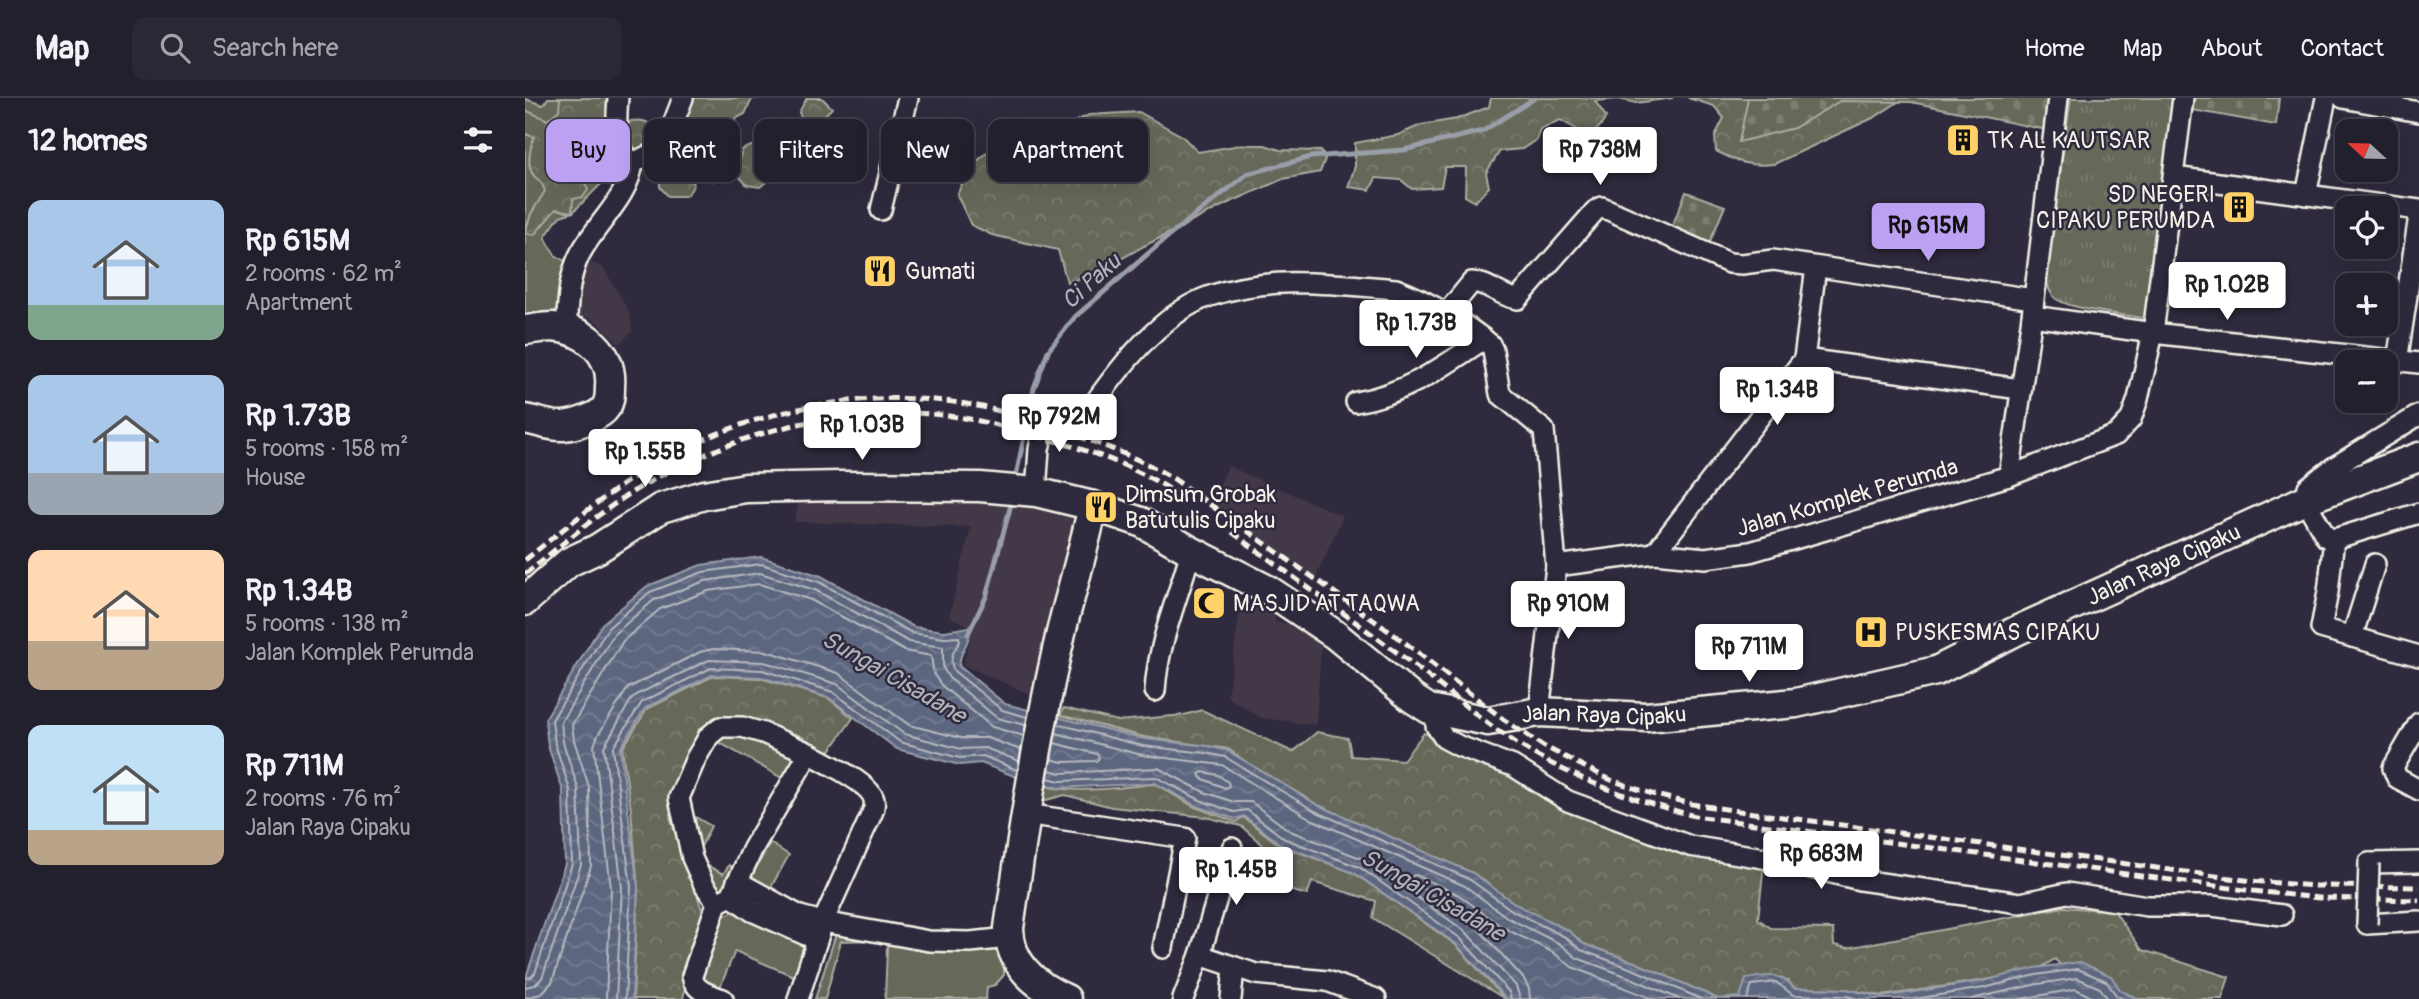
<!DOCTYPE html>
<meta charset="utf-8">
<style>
:root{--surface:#23202e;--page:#2b2836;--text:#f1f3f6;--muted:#a3a3aa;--line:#403e4a;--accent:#bca0f2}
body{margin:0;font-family:Pangolin,sans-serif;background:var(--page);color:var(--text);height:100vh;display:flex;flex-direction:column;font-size:26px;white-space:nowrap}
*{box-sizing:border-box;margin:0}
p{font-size:23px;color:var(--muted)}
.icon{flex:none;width:38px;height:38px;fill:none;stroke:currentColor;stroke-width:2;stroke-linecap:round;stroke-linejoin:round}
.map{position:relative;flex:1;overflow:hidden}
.drawer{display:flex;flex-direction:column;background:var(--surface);width:525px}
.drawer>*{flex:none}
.banner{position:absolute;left:21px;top:21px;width:665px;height:63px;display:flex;gap:14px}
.needle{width:46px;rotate:292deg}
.controls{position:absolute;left:1810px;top:21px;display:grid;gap:14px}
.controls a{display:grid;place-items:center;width:63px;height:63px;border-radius:14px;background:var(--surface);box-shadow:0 7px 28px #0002,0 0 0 2px var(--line);font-size:35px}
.price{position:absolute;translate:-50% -60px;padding:0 16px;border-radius:7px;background:#fff;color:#222;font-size:23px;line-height:46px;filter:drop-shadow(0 2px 4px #0008)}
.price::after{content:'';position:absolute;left:50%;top:42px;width:21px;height:16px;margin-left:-10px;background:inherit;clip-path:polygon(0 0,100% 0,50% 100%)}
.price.selected{background:var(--accent);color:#111}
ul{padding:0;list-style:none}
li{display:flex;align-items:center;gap:21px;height:175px;padding:0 28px}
li span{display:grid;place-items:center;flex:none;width:196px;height:140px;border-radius:14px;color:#555}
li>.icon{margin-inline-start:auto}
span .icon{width:84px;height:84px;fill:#fffc;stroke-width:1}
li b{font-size:30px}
h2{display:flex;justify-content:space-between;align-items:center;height:84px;padding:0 28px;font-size:30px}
.tag{padding:0 24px;border-radius:14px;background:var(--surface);box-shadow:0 7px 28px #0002,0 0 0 2px var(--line);font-size:24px;line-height:63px}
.tag.selected{background:var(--accent);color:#111}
header{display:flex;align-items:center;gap:42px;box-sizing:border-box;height:98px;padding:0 35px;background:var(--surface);border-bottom:2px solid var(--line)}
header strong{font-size:33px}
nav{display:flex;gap:38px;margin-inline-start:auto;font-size:24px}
.search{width:490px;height:63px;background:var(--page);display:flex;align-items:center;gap:18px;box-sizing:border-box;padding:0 24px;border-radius:14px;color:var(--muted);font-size:26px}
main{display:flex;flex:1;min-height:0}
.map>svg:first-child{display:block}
</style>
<header>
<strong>Map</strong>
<div class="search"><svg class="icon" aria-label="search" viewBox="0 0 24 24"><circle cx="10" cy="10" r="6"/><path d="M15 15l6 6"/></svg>Search here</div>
<nav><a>Home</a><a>Map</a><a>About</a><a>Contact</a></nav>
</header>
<main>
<section class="drawer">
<h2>12 homes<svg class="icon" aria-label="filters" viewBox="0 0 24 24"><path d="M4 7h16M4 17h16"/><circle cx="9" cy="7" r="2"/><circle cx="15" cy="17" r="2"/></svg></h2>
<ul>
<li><span style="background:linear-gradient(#a9c7e8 75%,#7fa58c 0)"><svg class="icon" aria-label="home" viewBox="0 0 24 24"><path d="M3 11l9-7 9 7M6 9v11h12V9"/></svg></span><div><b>Rp 615M</b><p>2 rooms · 62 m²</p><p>Apartment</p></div></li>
<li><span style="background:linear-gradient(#a9c7e8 70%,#9aa5b1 0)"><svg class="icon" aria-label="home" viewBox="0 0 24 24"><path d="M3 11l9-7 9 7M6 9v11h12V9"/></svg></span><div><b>Rp 1.73B</b><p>5 rooms · 158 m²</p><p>House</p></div></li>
<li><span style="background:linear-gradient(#ffd9b3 65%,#b9a48a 0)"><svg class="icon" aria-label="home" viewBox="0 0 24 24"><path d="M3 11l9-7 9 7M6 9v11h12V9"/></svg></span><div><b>Rp 1.34B</b><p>5 rooms · 138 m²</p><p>Jalan Komplek Perumda</p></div></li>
<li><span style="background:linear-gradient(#bfe0f5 75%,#b9a48a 0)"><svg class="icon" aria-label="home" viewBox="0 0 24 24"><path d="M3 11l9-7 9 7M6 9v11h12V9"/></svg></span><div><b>Rp 711M</b><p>2 rooms · 76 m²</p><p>Jalan Raya Cipaku</p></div></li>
</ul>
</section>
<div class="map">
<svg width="1894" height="901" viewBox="0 0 1894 901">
<defs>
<pattern id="forest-crowns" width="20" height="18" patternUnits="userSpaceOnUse" patternTransform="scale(1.75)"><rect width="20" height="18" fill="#66685a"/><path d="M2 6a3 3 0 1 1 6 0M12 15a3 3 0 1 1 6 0" fill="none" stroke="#7c7e72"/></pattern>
<pattern id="cemetery-stones" width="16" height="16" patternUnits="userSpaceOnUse" patternTransform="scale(1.75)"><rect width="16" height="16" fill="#66685a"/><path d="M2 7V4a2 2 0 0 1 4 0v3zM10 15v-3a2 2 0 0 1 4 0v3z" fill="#7c7e72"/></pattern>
<pattern id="park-tufts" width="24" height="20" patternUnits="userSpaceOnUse" patternTransform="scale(1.75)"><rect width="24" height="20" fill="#66685a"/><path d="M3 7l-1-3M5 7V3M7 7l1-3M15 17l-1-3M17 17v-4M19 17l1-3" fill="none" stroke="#7c7e72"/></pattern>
<pattern id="water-waves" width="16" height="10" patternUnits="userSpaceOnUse" patternTransform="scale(1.75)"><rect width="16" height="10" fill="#5c667f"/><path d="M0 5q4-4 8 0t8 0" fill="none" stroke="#747c91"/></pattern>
</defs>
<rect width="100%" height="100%" fill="#2f2a3d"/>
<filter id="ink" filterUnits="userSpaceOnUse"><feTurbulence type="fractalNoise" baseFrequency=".0143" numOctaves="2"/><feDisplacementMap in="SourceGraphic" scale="14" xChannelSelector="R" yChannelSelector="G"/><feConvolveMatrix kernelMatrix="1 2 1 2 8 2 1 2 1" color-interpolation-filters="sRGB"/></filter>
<g filter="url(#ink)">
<g fill="#423747">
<polygon points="56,161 78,169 105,215 107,234 94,246 73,225 61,219 47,218"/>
<polygon points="703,368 818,418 790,481 686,405"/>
<polygon points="454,395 559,415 511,599 438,567 448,529 424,519 446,429 269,424 275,399"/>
<polygon points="718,494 751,512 750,524 797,532 791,627 736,620 702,599"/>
</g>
<g fill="#66685a" stroke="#adaca1" stroke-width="2">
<polygon points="23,0 93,0 85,73 77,85 48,114 35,118 20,139 30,157 47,167 43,214 0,219 0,1 18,7"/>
<polygon points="199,625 275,661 264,684 190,642"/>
<polygon points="158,712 186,728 170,761 198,776 204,767 211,773 201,790 193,792 177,782 169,766"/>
<polygon points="245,745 264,757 245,791 226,779"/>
<polygon points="209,813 284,846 280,883 210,853 193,894 174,885 174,875 199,818"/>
<polygon points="317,835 351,842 316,843 300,901 290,901 310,839"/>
<polygon points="365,845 470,851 479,864 479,877 470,887 462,889 461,901 360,901 362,849"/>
</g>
<g fill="url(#forest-crowns)" stroke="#adaca1" stroke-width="2">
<path d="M35,0H95L92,55L87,59L81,57L79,51L81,37L76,33L67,35L63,45L66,55L50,61L51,81L59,83L63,92L58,99L48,101L47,114L31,111L9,137L0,135L6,116L20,93C17,85 16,84 10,79C0,69 5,51 9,39L0,36V12L23,22L34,12Z"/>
<path d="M154,0H236L227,1L220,16L210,21L212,31L205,37L200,50L208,62H215L217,52C228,46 235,46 246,50L244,69L248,79L235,89L222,87L213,77C204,76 196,82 186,83L176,68L172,67C165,81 174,86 160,98H143L135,89L134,74L130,68L132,56L127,43L116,51L109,50L102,28L106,23C119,21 123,24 133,32L139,23L151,16L146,3Z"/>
<polygon points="282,0 297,0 307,10 293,24 278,25 274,14"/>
<path d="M966,0H1148L1111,5L1094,1L1070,3L1081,19C1078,27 1070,35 1062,37L1035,22L1015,31L1011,42L997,51L975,53L961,75L964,89L950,104L940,98L941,69H920L916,89L887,91L876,82L851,80L845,92L823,89L830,68V45L873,37L896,27L932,21L964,9Z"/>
<path d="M1163,0H1383L1376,2L1350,19L1249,66C1223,69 1213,64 1191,53L1190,38L1199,20L1189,8Z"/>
<polygon points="614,14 657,38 673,54 716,47 740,47 755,52 796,53 800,61 795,74 758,81 701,106 619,148 566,178 542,184 533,152 467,137 446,127 432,97 444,70 464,53 523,36 564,17"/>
<polygon points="188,578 235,580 303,600 328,620 304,654 273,637 209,619 174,631 158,673 145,719 180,820 165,863 158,901 108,901 113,790 106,712 97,651 122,611"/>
<polygon points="539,610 593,623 659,617 677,612 768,654 792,634 823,640 826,658 878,662 899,635 987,670 1027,700 1239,765 1233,821 1246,830 1308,831 1309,847 1322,850 1538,809 1589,813 1617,852 1704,879 1697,901 1614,901 1535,867 1530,861 1517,869 1479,879 1357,898 1321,891 1269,890 1263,883 1215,900 1193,901 1112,865 1059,846 1044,833 992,807 948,775 793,707 728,669 703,651 619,639 535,617"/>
<path d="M630,686L670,709L711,724L718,719L755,747L829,775L931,847L980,901L848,820L851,803L787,784L782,797L757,790V764L716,728L681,719L587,709L540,697L518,703L520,688C555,696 594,689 630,686Z"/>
</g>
<g fill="url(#cemetery-stones)" stroke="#adaca1" stroke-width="2">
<polygon points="1223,0 1531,0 1527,33 1386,4 1315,3 1269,30 1214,44"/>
<polygon points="1666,0 1754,0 1751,27 1667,12"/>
<polygon points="1161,94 1200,108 1181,153 1143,138"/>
</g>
<path fill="url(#park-tufts)" stroke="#adaca1" stroke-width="2" d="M1546,0H1659L1623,221C1603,217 1542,212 1529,199C1521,190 1521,178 1521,167Z"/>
<path fill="url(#water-waves)" stroke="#999ea9" stroke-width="2" d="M236,459L296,478L389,529L419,533L446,529C445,546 435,551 434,568L480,606L620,641L683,648L703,653L793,707L948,775L992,807L1044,833L1059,846L1112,865L1193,901L1215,899L1221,881C1241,878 1255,873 1269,890L1321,891L1357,899L1458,883L1510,870L1555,864L1586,878L1596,893L1614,901H981L931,846L829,775L757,747L719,718L710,721L672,708L630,685L534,690L494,680L456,665L435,667L372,651L304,600L236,579L187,577L120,610L95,651L113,789L107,901H0V882L40,766L38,693L23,648L20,621L77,526L122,488L176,467Z"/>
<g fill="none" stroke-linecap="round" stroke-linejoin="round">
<g stroke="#b7b9be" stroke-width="2">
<polyline points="533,626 618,648 681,655 700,659 790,713 944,781 988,813 1040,839 1056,852 1110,872 1176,901"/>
<polyline points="531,635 617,657 697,667 786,721 940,788 983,820 1035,846 1052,860 1106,880 1154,901"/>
<polyline points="526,661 537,664 571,663 574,660 572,656 529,645"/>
<polyline points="524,672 536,675 633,670 679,694 709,704 726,704 765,733 838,761 940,833 991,888 995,901"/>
<polygon points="678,674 693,677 703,684 704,688 700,690 676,680 674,676"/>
<polyline points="523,680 535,683 631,679 675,702 709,714 722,712 760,741 834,769 935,840 984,894 986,901"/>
<path d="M0,880L6,879L10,875L47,766L45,692L30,646L27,622L83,530L125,494L178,474L236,466L294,484L387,535L419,540L434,539L435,543C429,552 423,562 429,573L477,612L502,619"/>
<polyline points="0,889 10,887 17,880 56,767 53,690 38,644 36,624 89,536 129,502 180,483 235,475 290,492 384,544 418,549 418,570 424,580 472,620 500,627"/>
<polyline points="0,900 16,896 27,884 66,768 64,689 49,642 47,627 98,543 135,511 183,493 234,486 286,502 380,553 406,558 409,577 417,588 467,629 499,638"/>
<polyline points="81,901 86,790 69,648 73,637 103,590 175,554 188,551 241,553 313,575 384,627 436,640 462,640 496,652"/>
<polyline points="91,901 97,789 79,649 106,602 113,596 184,562 239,564 312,586 379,636 436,651 460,650 494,663"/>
<polyline points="100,901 106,789 88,650 117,604 186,570 237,572 308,594 375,644 435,660 458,658 492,672"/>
<polyline points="1005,901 1004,891 999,881 950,827 887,783 887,778 891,777 934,797 977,829 1029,855 1047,869 1128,901"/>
<polyline points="1222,901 1227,887 1251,884 1268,897 1320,898 1334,901"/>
<polyline points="1389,901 1459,890 1511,877 1553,871 1581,883 1591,897 1598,901"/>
<polyline points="1446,901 1513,886 1552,880 1575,890 1583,901"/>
<polyline points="1495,901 1551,891 1570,901"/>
</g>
<g stroke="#999ea9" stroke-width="5">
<polyline points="490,383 509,290 523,253 550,219 640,141 722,76 786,59 879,52 958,33 1010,0"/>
<polyline points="443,536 461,499 488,399"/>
</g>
<g stroke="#f4f1e8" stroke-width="24">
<g id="street">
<polyline points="1533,0 1507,218 1484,378 1591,337 1606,321 1613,301 1628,235 1658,0"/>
<polyline points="1818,0 1894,14"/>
<polyline points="108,65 130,54 146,31 158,0"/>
<polyline points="1649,79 1894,112"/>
<polyline points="1781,97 1801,0"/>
<polyline points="356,112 383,0"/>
<path d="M920,217L947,184C964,185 976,199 993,201L1070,113L1077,109L1204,165L1217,166L1248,162L1508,201"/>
<polyline points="1507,218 1628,235 1894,265"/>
<path d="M41,232C43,206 43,181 54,158C70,126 103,101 108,65C89,50 91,22 93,0"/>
<polyline points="1279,261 1495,291"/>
<polyline points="1872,264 1894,118"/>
<path d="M831,304C882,295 916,270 959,241"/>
<polyline points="1894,317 1809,369 1783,389 1780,402 1801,439 1809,441 1803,494 1796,530 1894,558"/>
<path d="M511,394L514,351L524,308L560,319C588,277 635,215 685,198C744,177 810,186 871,191C904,204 938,224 965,246L968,252L975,296L1019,332L1031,468L1014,614"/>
<polyline points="1809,441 1894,415"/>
<polyline points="1130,455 1279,261 1291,169"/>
<polyline points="1031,468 1130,455 1180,460 1225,454 1484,378"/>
<polyline points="1827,539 1850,466"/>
<path d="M630,593C633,544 653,500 666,453"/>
<polyline points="912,614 911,628 919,640 934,648 988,668 1043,703 1165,748 1263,764 1335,782 1495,805 1542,795 1622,808 1687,808 1757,817"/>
<polyline points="1894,625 1868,670 1872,680 1894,692"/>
<polyline points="501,716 660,740 638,850"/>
<polyline points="1844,765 1894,764"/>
<polyline points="212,783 275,818 298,824 404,843 445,844 484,840"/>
<polyline points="206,798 227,813 292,842"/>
<path d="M192,805L179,787L167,760L154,700L171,660L184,638L195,629H217L238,635L284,655L228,750L206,798L192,805L167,878C170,894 184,896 198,901"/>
<polyline points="1842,826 1894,823"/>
<polyline points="675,857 731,876 802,883 851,901"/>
<path d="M273,901L298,824L348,713C349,711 350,704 349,702C346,685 299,664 284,655"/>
<polyline points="658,901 675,857 707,750"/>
<polyline points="706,901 709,869"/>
</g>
</g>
<g stroke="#f4f1e8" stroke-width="33">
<g id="secondary">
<path d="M0,232C9,231 18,229 27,229C60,231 88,255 85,288C85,295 85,303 81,309C75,319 50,327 38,328C26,329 12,323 0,321"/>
<path id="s1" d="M0,503L44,464L72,451L136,410L179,397L221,390L316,388L455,389L511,394L568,408L616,424L666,453L743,492L809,536L887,600L904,611L963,623L1014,614L1121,619L1271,605L1411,573L1493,532L1780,402L1894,359"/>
<path d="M541,901C511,888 484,866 484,830C499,725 515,620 540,518C550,481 560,445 568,408"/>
</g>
</g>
<use href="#street" stroke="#2f2a3d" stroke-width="19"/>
<use href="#secondary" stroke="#2f2a3d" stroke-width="28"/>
<g stroke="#f4f1e8" stroke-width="5" stroke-dasharray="10 5" stroke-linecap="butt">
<path d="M707,434C761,474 816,513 870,553C918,588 964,631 1016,660C1065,687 1116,704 1170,718L1728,793L1794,800L1894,802"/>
<path d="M0,462C50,422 99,380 156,352C240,310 342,291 434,305C474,310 514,325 552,338C586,350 618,362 649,381L878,543L978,621L1018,648L1086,682L1127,696L1167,706L1214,713L1727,783L1791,788L1894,789"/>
<path d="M0,476C38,446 76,412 119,387C214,332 329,302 439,320C462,324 484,330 506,336C560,351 615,369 661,402"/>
</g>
<g stroke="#f4f1e8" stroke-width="24" stroke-linecap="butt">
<polyline id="street-bridge" points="1842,826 1844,765"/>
</g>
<use href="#street-bridge" stroke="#2f2a3d" stroke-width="19"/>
</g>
</g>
<defs>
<g id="building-square" transform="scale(1.75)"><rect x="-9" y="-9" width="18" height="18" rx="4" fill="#ffd166" stroke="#2f2a3d"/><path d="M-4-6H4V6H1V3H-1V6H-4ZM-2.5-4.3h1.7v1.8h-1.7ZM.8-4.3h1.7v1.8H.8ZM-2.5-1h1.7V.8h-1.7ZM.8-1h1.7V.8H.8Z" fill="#111"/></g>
<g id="restaurant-square" transform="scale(1.75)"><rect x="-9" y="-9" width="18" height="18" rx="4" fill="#ffd166" stroke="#2f2a3d"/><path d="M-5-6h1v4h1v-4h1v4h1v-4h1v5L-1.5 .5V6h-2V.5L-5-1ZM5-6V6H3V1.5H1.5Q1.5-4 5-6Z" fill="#111"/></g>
<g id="mosque-square" transform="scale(1.75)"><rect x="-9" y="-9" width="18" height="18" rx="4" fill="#ffd166" stroke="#2f2a3d"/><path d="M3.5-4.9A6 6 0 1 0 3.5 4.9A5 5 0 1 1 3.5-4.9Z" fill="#111"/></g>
<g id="hospital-square" transform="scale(1.75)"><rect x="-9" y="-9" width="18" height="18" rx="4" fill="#ffd166" stroke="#2f2a3d"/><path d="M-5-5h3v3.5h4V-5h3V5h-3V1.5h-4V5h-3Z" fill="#111"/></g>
</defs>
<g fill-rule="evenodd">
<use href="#building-square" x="1438" y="42"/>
<use href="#building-square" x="1714" y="109"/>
<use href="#restaurant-square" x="355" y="173"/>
<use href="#restaurant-square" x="576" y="409"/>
<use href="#mosque-square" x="684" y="505"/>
<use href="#hospital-square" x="1346" y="534"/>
</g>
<g text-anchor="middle" stroke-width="5" stroke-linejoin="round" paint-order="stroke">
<g font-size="23" fill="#f4f1e8" stroke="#2f2a3d" text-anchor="start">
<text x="1462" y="50">TK AL KAUTSAR</text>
<text x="1690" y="104" text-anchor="end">SD NEGERI<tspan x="1690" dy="26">CIPAKU PERUMDA</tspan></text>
<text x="380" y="181">Gumati</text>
<text x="600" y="404">Dimsum Grobak<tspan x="600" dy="26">Batutulis Cipaku</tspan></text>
<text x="708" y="513">MASJID AT TAQWA</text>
<text x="1370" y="542">PUSKESMAS CIPAKU</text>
</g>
<g font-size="23" fill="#f4f1e8" stroke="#2f2a3d">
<text transform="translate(1322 399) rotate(-16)" y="8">Jalan Komplek Perumda</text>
<text dy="8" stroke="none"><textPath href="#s1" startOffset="1762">Jalan Raya Cipaku</textPath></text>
<text dy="8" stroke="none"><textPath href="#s1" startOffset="1174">Jalan Raya Cipaku</textPath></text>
</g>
<g font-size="24" font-style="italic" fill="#b0b2b9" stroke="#2f2a3d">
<text transform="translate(566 183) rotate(-42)" y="8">Ci Paku</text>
<text transform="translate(369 579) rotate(30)" y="8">Sungai Cisadane</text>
<text transform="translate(908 797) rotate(30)" y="8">Sungai Cisadane</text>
</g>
</g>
</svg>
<div class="controls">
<a><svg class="needle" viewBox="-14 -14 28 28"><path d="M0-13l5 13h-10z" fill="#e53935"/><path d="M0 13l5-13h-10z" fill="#a3a3aa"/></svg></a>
<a><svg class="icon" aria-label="locate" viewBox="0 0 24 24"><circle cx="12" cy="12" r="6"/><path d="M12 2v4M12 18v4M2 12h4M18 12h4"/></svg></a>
<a>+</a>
<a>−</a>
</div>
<b class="price" style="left:1075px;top:89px">Rp 738M</b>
<b class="price selected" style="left:1403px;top:165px">Rp 615M</b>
<b class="price" style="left:1702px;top:224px">Rp 1.02B</b>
<b class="price" style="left:891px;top:262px">Rp 1.73B</b>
<b class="price" style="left:1252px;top:329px">Rp 1.34B</b>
<b class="price" style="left:534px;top:356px">Rp 792M</b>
<b class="price" style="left:337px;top:364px">Rp 1.03B</b>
<b class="price" style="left:120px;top:391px">Rp 1.55B</b>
<b class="price" style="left:1043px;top:543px">Rp 910M</b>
<b class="price" style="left:1224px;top:586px">Rp 711M</b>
<b class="price" style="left:1296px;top:793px">Rp 683M</b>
<b class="price" style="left:711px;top:809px">Rp 1.45B</b>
<div class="banner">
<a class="tag selected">Buy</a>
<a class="tag">Rent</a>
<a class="tag">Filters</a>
<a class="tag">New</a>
<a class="tag">Apartment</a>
</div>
</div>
</main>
